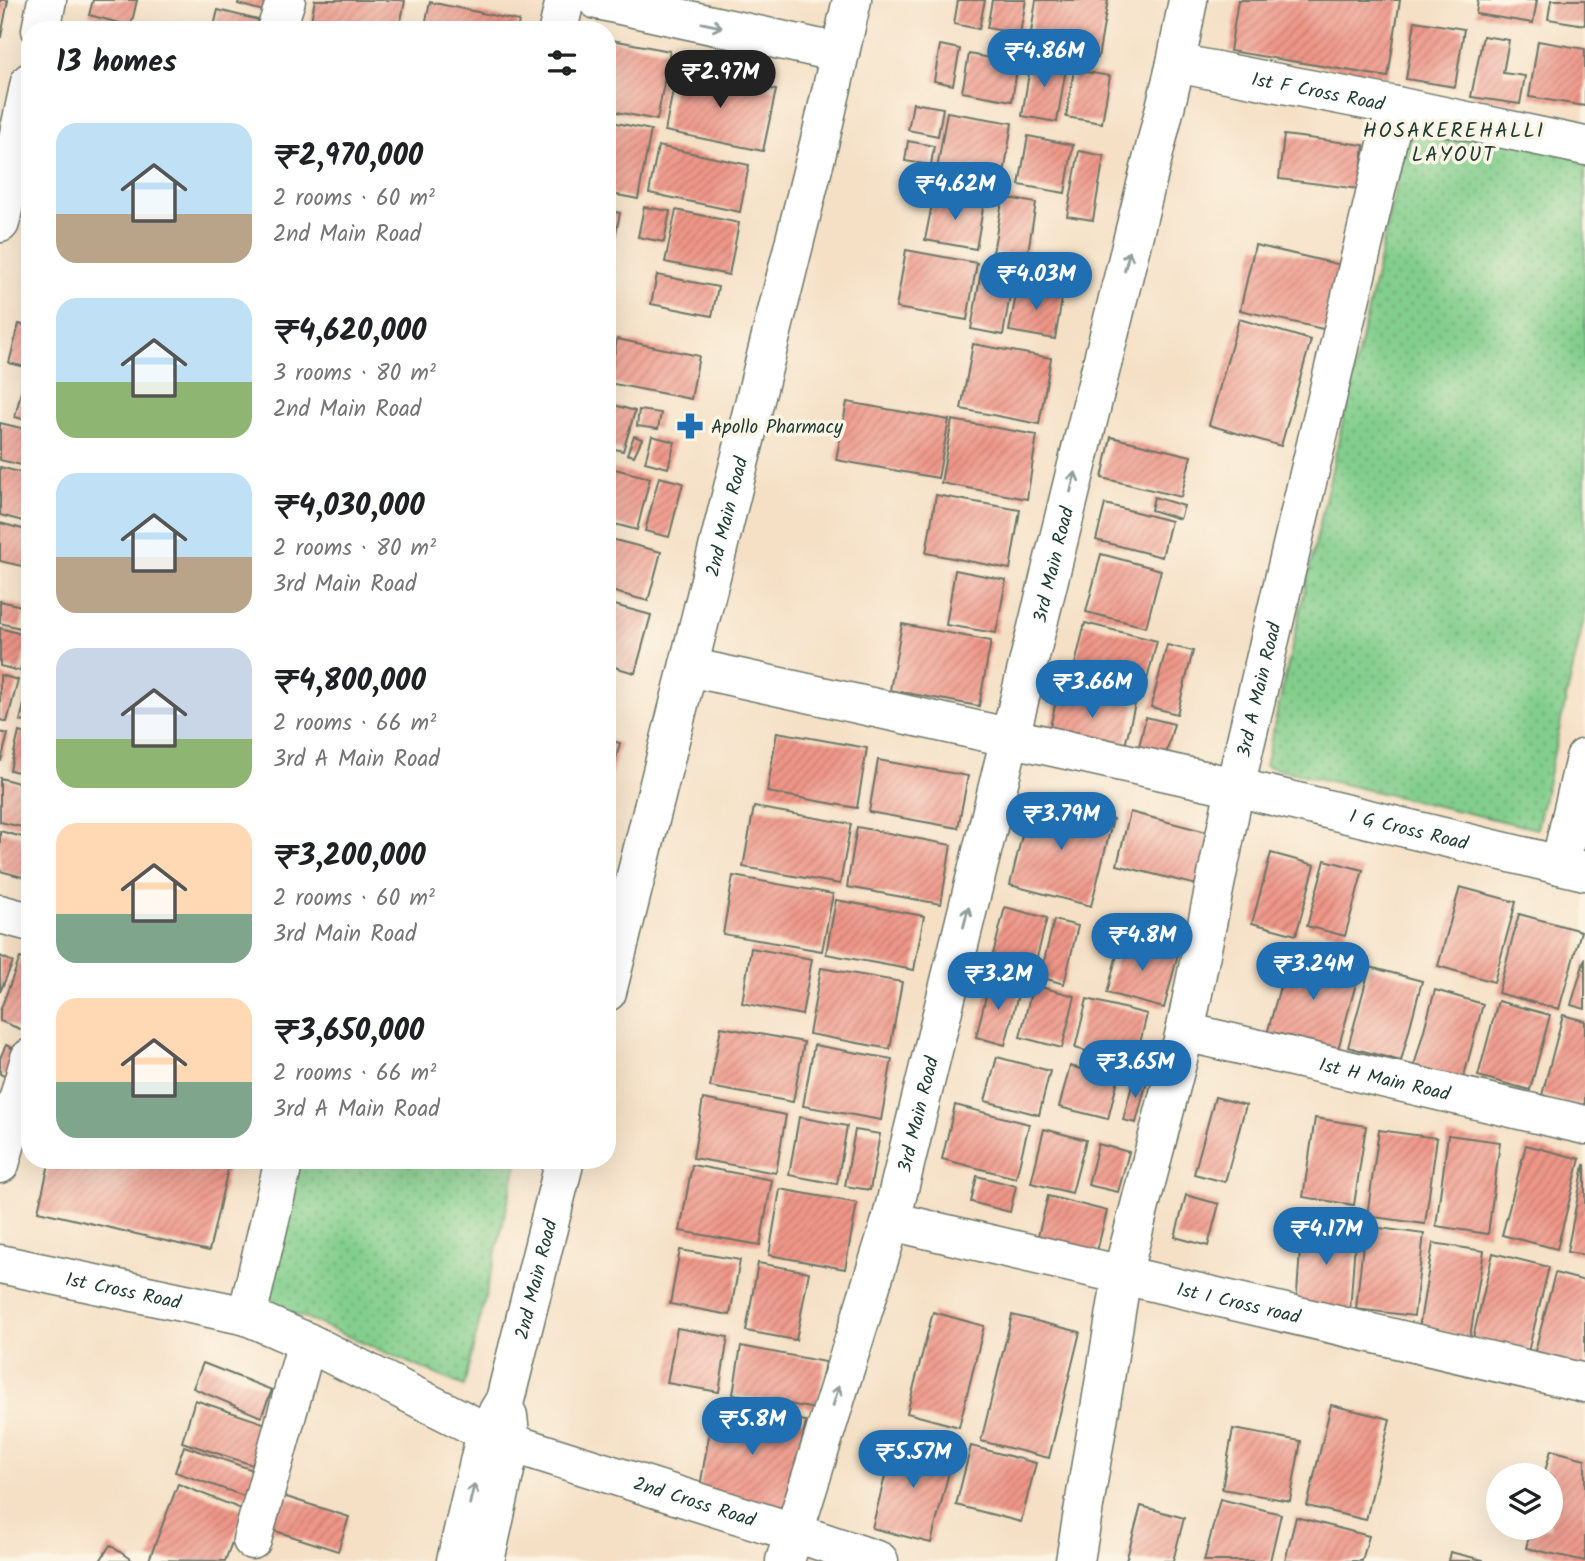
<!DOCTYPE html>
<meta charset="utf-8">
<style>
:root{--surface:#fff;--page:#f6f6f6;--text:#202124;--muted:#757577;--accent:#1f6fb2}
body{margin:0;font-family:Kalam,sans-serif;background:var(--page);color:var(--text);height:100vh;display:flex;flex-direction:column;font-size:26px;white-space:nowrap}
*{box-sizing:border-box;margin:0}
p{font-size:23px;color:var(--muted)}
.icon{flex:none;width:38px;height:38px;fill:none;stroke:currentColor;stroke-width:2;stroke-linecap:round;stroke-linejoin:round}
.map{position:relative;flex:1;overflow:hidden}
.side{position:absolute;left:21px;top:21px;width:595px;height:1148px;display:flex;flex-direction:column;background:var(--surface);border-radius:28px;box-shadow:0 7px 28px #0002}
.side>*{flex:none}
.fabs{position:absolute;left:1486px;top:1463px;display:grid;gap:14px}
.fabs a{display:grid;place-items:center;width:77px;height:77px;border-radius:50%;background:var(--surface);box-shadow:0 7px 28px #0002;font-size:35px}
.price{position:absolute;translate:-50% -60px;padding:0 16px;border-radius:24px;background:var(--accent);color:#fff;font-size:23px;line-height:46px;filter:drop-shadow(0 2px 4px #0008)}
.price::after{content:'';position:absolute;left:50%;top:42px;width:21px;height:16px;margin-left:-10px;background:inherit;clip-path:polygon(0 0,100% 0,50% 100%)}
.price.current{background:#222;color:#fff}
ul{padding:0;list-style:none}
li{display:flex;align-items:center;gap:21px;height:175px;padding:0 35px}
li span{display:grid;place-items:center;flex:none;width:196px;height:140px;border-radius:21px;color:#555}
li>.icon{margin-inline-start:auto}
span .icon{width:84px;height:84px;fill:#fffc;stroke-width:1}
li b{font-size:30px}
h2{display:flex;justify-content:space-between;align-items:center;height:84px;padding:0 35px;font-size:30px}
.map>svg:first-child{display:block}
</style>
<div class="map">
<svg width="1585" height="1561" viewBox="0 0 1585 1561">
<defs>
<pattern id="park-dots" width="8" height="8" patternUnits="userSpaceOnUse" patternTransform="scale(1.75)"><rect width="8" height="8" fill="#82ce8c"/><path d="M2 2h.1M6 6h.1" fill="none" stroke="#6aa873" stroke-width="1.8" stroke-linecap="round"/></pattern>
<pattern id="building-hatch" width="6" height="6" patternUnits="userSpaceOnUse" patternTransform="scale(1.75)"><rect width="6" height="6" fill="#ef9688"/><path d="M-1 1l2-2M0 6l6-6M5 7l2-2" fill="none" stroke="#c17c70"/></pattern>
</defs>
<rect width="100%" height="100%" fill="#fcf5e5"/>
<filter id="ink" filterUnits="userSpaceOnUse"><feTurbulence type="fractalNoise" baseFrequency=".0143" numOctaves="2"/><feDisplacementMap in="SourceGraphic" scale="14" xChannelSelector="R" yChannelSelector="G"/><feConvolveMatrix kernelMatrix="1 2 1 2 8 2 1 2 1" color-interpolation-filters="sRGB"/></filter>
<filter id="wash" filterUnits="userSpaceOnUse"><feTurbulence type="fractalNoise" baseFrequency=".00686" numOctaves="4" result="noise"/><feDisplacementMap in="SourceGraphic" scale="28" xChannelSelector="R" yChannelSelector="G"/><feGaussianBlur stdDeviation="1.57" result="paint"/><feColorMatrix in="noise" values="0 0 0 0 0 0 0 0 0 0 0 0 0 0 0 0 0 1.4 0 .05"/><feComposite in="paint" operator="in"/></filter>
<g filter="url(#wash)">
<rect width="100%" height="100%" fill="#f5e0c6"/>
<g fill="url(#park-dots)" stroke="#508660" stroke-width="2">
<polygon points="1412,115 1585,155 1585,614 1537,829 1265,766"/>
<polygon points="299,1160 518,1160 464,1386 265,1301"/>
</g>
<g id="blocks">
<g fill="url(#building-hatch)">
<polygon points="0,0 8,0 1,37 0,37"/>
<polygon points="93,0 137,0 131,26 89,15"/>
<polygon points="239,0 277,0 274,14 238,4"/>
<polygon points="315,0 399,0 405,1 399,30 309,30"/>
<polygon points="958,0 985,0 979,29 954,24"/>
<polygon points="992,0 1026,0 1020,34 987,28"/>
<polygon points="1036,0 1108,0 1098,58 1029,46"/>
<polygon points="1238,0 1400,0 1388,77 1230,51"/>
<polygon points="1478,0 1537,0 1533,23 1476,14"/>
<polygon points="1551,0 1585,0 1585,25 1548,19"/>
<polygon points="430,2 519,21 517,30 424,30"/>
<polygon points="218,10 266,22 264,30 213,30"/>
<polygon points="1415,21 1464,29 1455,87 1406,79"/>
<polygon points="1483,36 1509,40 1503,73 1525,76 1520,104 1471,97"/>
<polygon points="607,39 670,51 657,120 607,110"/>
<polygon points="1538,41 1585,49 1585,106 1529,97"/>
<polygon points="940,45 960,49 953,85 934,81"/>
<polygon points="969,54 1018,63 1012,101 962,92"/>
<polygon points="1032,55 1067,62 1057,122 1022,116"/>
<polygon points="677,70 776,90 763,151 665,131"/>
<polygon points="1074,70 1110,76 1102,123 1066,117"/>
<polygon points="913,103 943,108 938,136 908,130"/>
<polygon points="947,112 1012,123 1002,187 936,175"/>
<polygon points="607,121 651,130 638,199 607,193"/>
<polygon points="1284,135 1364,145 1359,189 1279,179"/>
<polygon points="1028,136 1073,145 1065,193 1019,185"/>
<polygon points="908,141 934,146 931,165 905,161"/>
<polygon points="658,146 749,165 740,212 649,193"/>
<polygon points="1079,151 1104,156 1093,220 1067,216"/>
<polygon points="934,194 984,203 976,249 925,240"/>
<polygon points="1003,197 1036,203 1027,258 993,252"/>
<polygon points="644,207 670,211 664,242 638,237"/>
<polygon points="607,210 620,213 612,252 607,251"/>
<polygon points="676,210 739,223 729,275 665,262"/>
<polygon points="1255,245 1350,267 1336,332 1240,310"/>
<polygon points="906,250 977,263 967,320 896,308"/>
<polygon points="981,272 1013,278 1003,335 971,329"/>
<polygon points="657,275 718,287 712,316 651,304"/>
<polygon points="1018,285 1063,293 1055,339 1009,331"/>
<polygon points="1239,319 1311,340 1281,446 1209,425"/>
<polygon points="19,324 30,327 30,368 9,363"/>
<polygon points="617,339 699,356 691,399 609,383"/>
<polygon points="973,344 1051,358 1039,424 961,409"/>
<polygon points="25,375 30,377 30,421 15,417"/>
<polygon points="847,402 949,420 938,478 836,460"/>
<polygon points="607,403 635,411 623,451 607,447"/>
<polygon points="639,410 661,413 658,429 637,426"/>
<polygon points="952,420 1037,435 1027,499 941,483"/>
<polygon points="0,423 30,430 30,467 0,460"/>
<polygon points="634,436 642,439 634,456 627,454"/>
<polygon points="652,436 675,442 668,468 645,462"/>
<polygon points="1111,437 1191,456 1181,497 1102,478"/>
<polygon points="0,467 30,475 30,523 0,515"/>
<polygon points="607,467 650,478 637,530 607,522"/>
<polygon points="659,477 683,483 669,537 645,531"/>
<polygon points="936,495 1020,510 1010,569 926,553"/>
<polygon points="1154,497 1184,506 1180,519 1151,510"/>
<polygon points="1105,504 1171,521 1162,557 1096,540"/>
<polygon points="0,523 30,531 30,568 0,561"/>
<polygon points="607,538 661,552 648,601 607,590"/>
<polygon points="1101,554 1161,570 1146,627 1086,612"/>
<polygon points="955,570 1006,580 996,633 946,625"/>
<polygon points="0,601 26,607 20,628 0,623"/>
<polygon points="607,603 651,615 635,673 607,665"/>
<polygon points="1085,623 1157,641 1142,699 1071,681"/>
<polygon points="902,624 991,641 979,706 890,690"/>
<polygon points="0,628 29,636 20,671 0,666"/>
<polygon points="1167,645 1193,651 1177,714 1151,707"/>
<polygon points="0,675 18,680 7,722 0,720"/>
<polygon points="29,685 30,685 30,723 20,721"/>
<polygon points="1060,685 1135,704 1123,754 1048,735"/>
<polygon points="1146,717 1174,724 1165,758 1138,751"/>
<polygon points="0,732 8,734 1,761 0,761"/>
<polygon points="19,732 30,735 30,775 10,770"/>
<polygon points="777,732 867,748 857,808 767,792"/>
<polygon points="607,740 620,743 608,789 607,789"/>
<polygon points="878,760 968,776 958,828 869,812"/>
<polygon points="0,778 30,786 30,829 0,822"/>
<polygon points="1031,798 1113,819 1091,906 1010,885"/>
<polygon points="754,807 851,824 840,884 743,867"/>
<polygon points="1130,812 1218,835 1205,887 1117,865"/>
<polygon points="857,827 951,845 941,904 847,887"/>
<polygon points="0,831 30,839 30,879 0,871"/>
<polygon points="1271,853 1315,865 1296,935 1252,923"/>
<polygon points="1325,860 1363,870 1345,936 1307,926"/>
<polygon points="733,876 833,894 822,951 723,934"/>
<polygon points="1460,887 1516,902 1494,982 1438,966"/>
<polygon points="836,900 924,916 914,970 826,954"/>
<polygon points="1005,907 1047,918 1033,973 991,962"/>
<polygon points="1519,914 1581,931 1559,1009 1498,993"/>
<polygon points="1054,920 1078,926 1064,984 1040,977"/>
<polygon points="1121,939 1178,954 1164,1008 1107,993"/>
<polygon points="751,948 812,959 802,1015 742,1003"/>
<polygon points="1290,950 1360,969 1337,1053 1267,1034"/>
<polygon points="0,956 13,962 0,992"/>
<polygon points="20,958 30,962 30,1019 25,1031 0,1021 0,1011"/>
<polygon points="1585,958 1585,1009 1571,1005"/>
<polygon points="1370,967 1422,981 1401,1061 1348,1047"/>
<polygon points="821,968 902,982 890,1049 809,1034"/>
<polygon points="990,980 1020,987 1005,1045 976,1037"/>
<polygon points="1033,985 1075,996 1062,1048 1020,1037"/>
<polygon points="1435,990 1483,1004 1463,1080 1414,1066"/>
<polygon points="1087,999 1147,1014 1135,1064 1075,1048"/>
<polygon points="1498,1001 1550,1015 1530,1090 1478,1076"/>
<polygon points="1563,1015 1585,1021 1585,1107 1542,1095"/>
<polygon points="721,1027 804,1042 793,1102 710,1087"/>
<polygon points="6,1045 26,1055 14,1081 0,1074 0,1058"/>
<polygon points="814,1045 892,1059 881,1120 803,1106"/>
<polygon points="997,1057 1050,1071 1039,1115 985,1101"/>
<polygon points="1070,1066 1118,1079 1108,1119 1059,1107"/>
<polygon points="1134,1077 1147,1081 1136,1123 1123,1120"/>
<polygon points="1215,1097 1246,1105 1225,1182 1194,1174"/>
<polygon points="703,1099 786,1115 776,1173 693,1158"/>
<polygon points="955,1105 1029,1124 1016,1178 942,1159"/>
<polygon points="799,1117 847,1126 837,1184 789,1175"/>
<polygon points="1315,1118 1366,1126 1354,1205 1303,1197"/>
<polygon points="1044,1129 1086,1140 1072,1193 1031,1183"/>
<polygon points="855,1130 880,1134 870,1190 845,1186"/>
<polygon points="1379,1130 1437,1138 1425,1224 1367,1216"/>
<polygon points="1448,1135 1500,1142 1488,1234 1436,1226"/>
<polygon points="1098,1144 1129,1152 1118,1192 1088,1185"/>
<polygon points="1526,1145 1580,1159 1557,1249 1502,1235"/>
<polygon points="50,1160 230,1160 209,1251 38,1211"/>
<polygon points="692,1165 772,1180 760,1245 680,1231"/>
<polygon points="1584,1165 1585,1165 1585,1255 1567,1252"/>
<polygon points="977,1176 1016,1186 1010,1212 971,1202"/>
<polygon points="780,1189 857,1203 845,1269 769,1255"/>
<polygon points="1186,1195 1219,1204 1208,1246 1175,1237"/>
<polygon points="1048,1196 1107,1211 1096,1255 1037,1240"/>
<polygon points="1302,1223 1356,1227 1350,1312 1296,1307"/>
<polygon points="1365,1226 1424,1234 1414,1316 1356,1309"/>
<polygon points="1433,1243 1484,1251 1470,1337 1419,1328"/>
<polygon points="680,1250 740,1260 730,1315 670,1304"/>
<polygon points="1493,1253 1549,1267 1528,1352 1473,1338"/>
<polygon points="758,1263 809,1272 796,1340 746,1331"/>
<polygon points="1555,1273 1585,1281 1585,1373 1533,1359"/>
<polygon points="933,1312 984,1326 959,1427 907,1413"/>
<polygon points="1012,1315 1080,1332 1049,1458 981,1441"/>
<polygon points="677,1328 728,1337 719,1392 667,1383"/>
<polygon points="741,1346 825,1362 816,1409 733,1394"/>
<polygon points="203,1363 272,1390 261,1417 193,1388"/>
<polygon points="195,1400 272,1426 259,1467 182,1442"/>
<polygon points="714,1405 806,1421 790,1509 699,1493"/>
<polygon points="1331,1405 1390,1419 1366,1520 1307,1506"/>
<polygon points="1233,1429 1301,1441 1290,1501 1222,1489"/>
<polygon points="895,1437 954,1452 931,1543 872,1528"/>
<polygon points="184,1446 256,1471 247,1497 175,1472"/>
<polygon points="971,1446 1036,1463 1021,1522 956,1505"/>
<polygon points="1551,1450 1585,1459 1585,1561 1526,1548 1531,1528 1550,1528 1550,1475 1544,1475"/>
<polygon points="178,1484 244,1510 225,1561 149,1560"/>
<polygon points="277,1494 349,1517 338,1551 266,1528"/>
<polygon points="1220,1499 1281,1514 1270,1561 1204,1561"/>
<polygon points="1141,1506 1184,1518 1173,1561 1126,1561"/>
<polygon points="1296,1517 1369,1536 1362,1561 1285,1561"/>
<polygon points="110,1545 133,1561 100,1561"/>
<polygon points="1450,1552 1483,1560 1483,1561 1448,1561"/>
</g>
</g>
</g>
<g filter="url(#ink)">
<use href="#blocks" fill-opacity="0" stroke="#6a7667" stroke-width="2"/>
<g fill="none" stroke-linecap="round" stroke-linejoin="round">
<g stroke="#6a7667" stroke-width="41">
<g id="minor">
<polyline points="597,0 840,53"/>
<polyline points="41,30 47,0"/>
<polyline points="276,30 286,0"/>
<polyline points="558,30 565,0"/>
<path id="s1" d="M1176,63L1396,106L1585,146"/>
<polyline points="0,223 30,82"/>
<path id="s2" d="M689,667L1235,787L1585,871"/>
<polyline points="1560,865 1585,758"/>
<polyline points="0,914 30,922"/>
<path id="s3" d="M607,992L821,136L852,0"/>
<path id="s4" d="M1185,1032L1585,1125"/>
<polyline points="0,1164 30,1058"/>
<path id="s5" d="M891,1221L1585,1383"/>
<path id="s6" d="M0,1264L247,1316L307,1342L486,1432L511,1443L793,1532L879,1561"/>
<polyline points="247,1316 284,1160"/>
<polyline points="252,1540 307,1342"/>
<path id="s7" d="M456,1561L486,1432L505,1400L565,1160"/>
<polyline points="485,1561 511,1443 508,1416"/>
<path id="s8" d="M785,1561L891,1221L1176,63L1188,0"/>
<path id="s9" d="M1075,1561L1122,1275L1185,1032L1235,787L1396,106"/>
</g>
</g>
<use href="#minor" stroke="#fff" stroke-width="38"/>
</g>
<defs><path id="oneway-shaft" d="M-6 0H5M1.5-3L5.5 0L1.5 3" fill="none" stroke-width="1.6" stroke-linecap="round" stroke-linejoin="round" transform="scale(1.75)"/></defs>
<g stroke="#8f9e9a">
<use href="#oneway-shaft" transform="translate(712 25) rotate(12)"/>
<use href="#oneway-shaft" transform="translate(1127 261) rotate(-76)"/>
<use href="#oneway-shaft" transform="translate(1073 482) rotate(-76)"/>
<use href="#oneway-shaft" transform="translate(966 917) rotate(-76)"/>
<use href="#oneway-shaft" transform="translate(836 1396) rotate(-73)"/>
<use href="#oneway-shaft" transform="translate(472 1494) rotate(-77)"/>
</g>
</g>
<defs>
<g id="pharmacy-bare" transform="scale(2.1)"><path d="M-2-6h4v4h4v4h-4v4h-4v-4h-4v-4h4Z" fill="#1f6fb2" stroke="#fcf5e5" stroke-width="2.5" paint-order="stroke"/></g>
</defs>
<g fill-rule="evenodd">
<use href="#pharmacy-bare" x="690" y="426"/>
</g>
<g text-anchor="middle" stroke-width="7" stroke-linejoin="round" paint-order="stroke">
<g font-size="19" fill="#1f3d34" stroke="#fcf5e5">
<text dy="7" stroke="none"><textPath href="#s1" startOffset="145">1st F Cross Road</textPath></text>
<text dy="7" stroke="none"><textPath href="#s3" startOffset="490">2nd Main Road</textPath></text>
<text dy="7" stroke="none"><textPath href="#s8" startOffset="1032">3rd Main Road</textPath></text>
<text dy="7" stroke="none"><textPath href="#s9" startOffset="891">3rd A Main Road</textPath></text>
<text dy="7" stroke="none"><textPath href="#s2" startOffset="738">1 G Cross Road</textPath></text>
<text dy="7" stroke="none"><textPath href="#s4" startOffset="205">1st H Main Road</textPath></text>
<text dy="7" stroke="none"><textPath href="#s8" startOffset="466">3rd Main Road</textPath></text>
<text dy="7" stroke="none"><textPath href="#s7" startOffset="294">2nd Main Road</textPath></text>
<text dy="7" stroke="none"><textPath href="#s6" startOffset="126">1st Cross Road</textPath></text>
<text dy="7" stroke="none"><textPath href="#s5" startOffset="357">1st I Cross road</textPath></text>
<text dy="7" stroke="none"><textPath href="#s6" startOffset="738">2nd Cross Road</textPath></text>
</g>
<g font-size="19" fill="#1f3d34" stroke="#fcf5e5" text-anchor="start">
<text x="711" y="433">Apollo Pharmacy</text>
</g>
<g font-size="21" letter-spacing="2" fill="#1f3d34" stroke="#fcf5e5">
<text x="1454" y="137">HOSAKEREHALLI<tspan x="1454" dy="24">LAYOUT</tspan></text>
</g>
</g>
</svg>
<div class="fabs">
<a><svg class="icon" aria-label="layers" viewBox="0 0 24 24"><path d="M12 4l9 5-9 5-9-5zM3 14l9 5 9-5"/></svg></a>
</div>
<b class="price" style="left:1044px;top:89px">₹4.86M</b>
<b class="price current" style="left:720px;top:110px">₹2.97M</b>
<b class="price" style="left:955px;top:222px">₹4.62M</b>
<b class="price" style="left:1036px;top:312px">₹4.03M</b>
<b class="price" style="left:1092px;top:720px">₹3.66M</b>
<b class="price" style="left:1061px;top:852px">₹3.79M</b>
<b class="price" style="left:1142px;top:973px">₹4.8M</b>
<b class="price" style="left:1313px;top:1002px">₹3.24M</b>
<b class="price" style="left:998px;top:1012px">₹3.2M</b>
<b class="price" style="left:1135px;top:1100px">₹3.65M</b>
<b class="price" style="left:1326px;top:1267px">₹4.17M</b>
<b class="price" style="left:752px;top:1457px">₹5.8M</b>
<b class="price" style="left:913px;top:1490px">₹5.57M</b>
<section class="side">
<h2>13 homes<svg class="icon" aria-label="filters" viewBox="0 0 24 24"><path d="M4 7h16M4 17h16"/><circle cx="9" cy="7" r="2"/><circle cx="15" cy="17" r="2"/></svg></h2>
<ul>
<li><span style="background:linear-gradient(#bfe0f5 65%,#b9a48a 0)"><svg class="icon" aria-label="home" viewBox="0 0 24 24"><path d="M3 11l9-7 9 7M6 9v11h12V9"/></svg></span><div><b>₹2,970,000</b><p>2 rooms · 60 m²</p><p>2nd Main Road</p></div></li>
<li><span style="background:linear-gradient(#bfe0f5 60%,#8fb573 0)"><svg class="icon" aria-label="home" viewBox="0 0 24 24"><path d="M3 11l9-7 9 7M6 9v11h12V9"/></svg></span><div><b>₹4,620,000</b><p>3 rooms · 80 m²</p><p>2nd Main Road</p></div></li>
<li><span style="background:linear-gradient(#bfe0f5 60%,#b9a48a 0)"><svg class="icon" aria-label="home" viewBox="0 0 24 24"><path d="M3 11l9-7 9 7M6 9v11h12V9"/></svg></span><div><b>₹4,030,000</b><p>2 rooms · 80 m²</p><p>3rd Main Road</p></div></li>
<li><span style="background:linear-gradient(#c9d6e8 65%,#8fb573 0)"><svg class="icon" aria-label="home" viewBox="0 0 24 24"><path d="M3 11l9-7 9 7M6 9v11h12V9"/></svg></span><div><b>₹4,800,000</b><p>2 rooms · 66 m²</p><p>3rd A Main Road</p></div></li>
<li><span style="background:linear-gradient(#ffd9b3 65%,#7fa58c 0)"><svg class="icon" aria-label="home" viewBox="0 0 24 24"><path d="M3 11l9-7 9 7M6 9v11h12V9"/></svg></span><div><b>₹3,200,000</b><p>2 rooms · 60 m²</p><p>3rd Main Road</p></div></li>
<li><span style="background:linear-gradient(#ffd9b3 60%,#7fa58c 0)"><svg class="icon" aria-label="home" viewBox="0 0 24 24"><path d="M3 11l9-7 9 7M6 9v11h12V9"/></svg></span><div><b>₹3,650,000</b><p>2 rooms · 66 m²</p><p>3rd A Main Road</p></div></li>
</ul>
</section>
</div>
